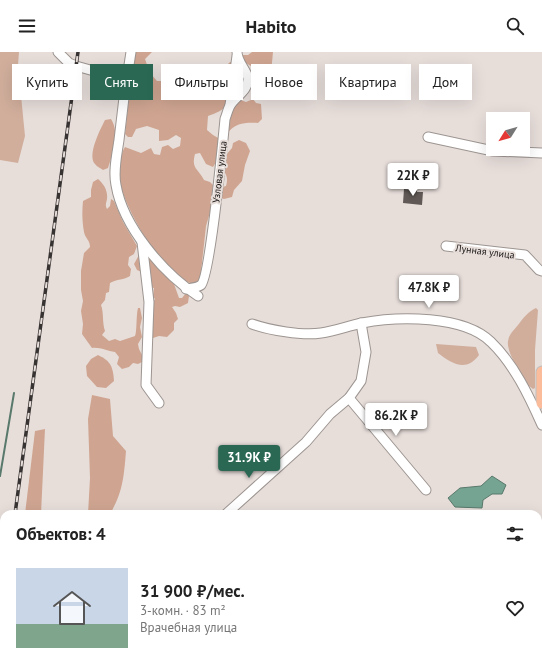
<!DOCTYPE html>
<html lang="ru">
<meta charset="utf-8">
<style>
:root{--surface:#fff;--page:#f6f6f6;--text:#222;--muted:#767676;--line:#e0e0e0;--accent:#2b6854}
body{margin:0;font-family:"PT Sans",sans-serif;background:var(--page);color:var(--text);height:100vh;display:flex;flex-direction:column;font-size:15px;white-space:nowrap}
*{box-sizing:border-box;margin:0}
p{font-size:13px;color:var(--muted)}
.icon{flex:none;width:22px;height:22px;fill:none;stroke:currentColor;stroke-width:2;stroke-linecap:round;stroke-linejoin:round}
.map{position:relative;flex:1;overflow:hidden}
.drawer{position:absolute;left:0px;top:458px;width:542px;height:156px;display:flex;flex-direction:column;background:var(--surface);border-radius:12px 12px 0 0;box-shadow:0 4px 16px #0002}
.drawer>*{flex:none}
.guide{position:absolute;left:12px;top:12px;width:518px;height:36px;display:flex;gap:8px}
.needle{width:26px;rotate:233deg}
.controls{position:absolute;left:486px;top:60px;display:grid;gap:8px}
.controls a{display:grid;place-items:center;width:44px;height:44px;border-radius:0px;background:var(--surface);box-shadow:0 4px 16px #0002;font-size:20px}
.price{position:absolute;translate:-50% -34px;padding:0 9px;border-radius:4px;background:#fff;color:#222;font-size:13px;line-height:26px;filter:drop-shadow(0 1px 2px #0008)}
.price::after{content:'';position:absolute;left:50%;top:24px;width:12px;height:9px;margin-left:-6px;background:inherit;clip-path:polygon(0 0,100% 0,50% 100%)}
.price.on{background:var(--accent);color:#fff}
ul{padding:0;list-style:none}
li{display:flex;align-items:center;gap:12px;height:100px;padding:0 16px}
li+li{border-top:1px solid var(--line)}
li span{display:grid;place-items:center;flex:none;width:112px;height:80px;border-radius:0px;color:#555}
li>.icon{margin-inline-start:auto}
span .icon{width:48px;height:48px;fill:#fffc;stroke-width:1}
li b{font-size:17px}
h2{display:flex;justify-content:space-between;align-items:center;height:48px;padding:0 16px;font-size:17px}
.pill{padding:0 14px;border-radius:0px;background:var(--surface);box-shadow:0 4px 16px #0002;font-size:14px;line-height:36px}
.pill.on{background:var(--accent);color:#fff}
header{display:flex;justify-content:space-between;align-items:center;height:52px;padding:0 16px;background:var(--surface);font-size:18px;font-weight:700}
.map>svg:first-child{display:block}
</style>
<header><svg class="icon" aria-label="menu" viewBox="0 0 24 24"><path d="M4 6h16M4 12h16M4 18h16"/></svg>Habito<svg class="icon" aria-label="search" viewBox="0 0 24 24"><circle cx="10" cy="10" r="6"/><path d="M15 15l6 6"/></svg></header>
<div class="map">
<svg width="542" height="614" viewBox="0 0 542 614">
<rect width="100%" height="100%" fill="#e7deda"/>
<g fill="#d1ae9c">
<polygon points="0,0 19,0 18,13 25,84 18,111 0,108"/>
<path d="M536,256L538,258L535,298V336L533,337L529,334C523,324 506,301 508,289C509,282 514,278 518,273C523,266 529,259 536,256Z"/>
<path d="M436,292L476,295L479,303C466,321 451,311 438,301Z"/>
</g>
<g fill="#cfa591">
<path d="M134,0H152L145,7L150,21L157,29H165L170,24L176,25L178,16L183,13L203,25L219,23L221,16L226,14L230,10L236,11L241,3H248L252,0H273L271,21L266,32L258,34L255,29L258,23L254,16L246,11L242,13L241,27C238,22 233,17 226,20L228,23H232L241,33C235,48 225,59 208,64L207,78L213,83L220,87L218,107L213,115L206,112L200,101L195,102C191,117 198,116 204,128L210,130L213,133L211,157L206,174L200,229L197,232C168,233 122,154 120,128C119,118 120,102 125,95L141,101L151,96L154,102L160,103L162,95L168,93L173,97L180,94L181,86L176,83L168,88L159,89V78L147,74L136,77L132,85H128L125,82Z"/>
<path d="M238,47L246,50L253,47L256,51L261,52L262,67L258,71C247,70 234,71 228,81L229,65Z"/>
<path d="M111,67C120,81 113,101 108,116L103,118C101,116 97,115 95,112C87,103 100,78 105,68Z"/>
<path d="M239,88L246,91L250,99L245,113L242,129L234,138L232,145L224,147L221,146L222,135L226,134C228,127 227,123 223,118L225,104L232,96L233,91Z"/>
<path d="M98,127C104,132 108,139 107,147C106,152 105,153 107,157L110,154L111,147L114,149L123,170L137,194L134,202L129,205L128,213L131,217L130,224C124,228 117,227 110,231L109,240L106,241L105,248L101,253C104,261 102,270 105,279L102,283L109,289L115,287L120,289L135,284C137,280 136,263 138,256H140L142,266L140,275L142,285L138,292L139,297L143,305L142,310L138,312L133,311L129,315L122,317L117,312L119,305L115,300C107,299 100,295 92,296L82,282L83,272L81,259L83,249L81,238V219L84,201L90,195C90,188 85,186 84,180C82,169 82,159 83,149L91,145V138L93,130Z"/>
<polygon points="143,200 174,232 179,246 182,246 186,241 189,244 188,251 180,255 175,254 172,255 176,261 178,267 174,271 174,278 167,285 159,284 153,286 149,285 149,257 155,247 153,244 154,236 147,234 144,221 137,218 134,212 139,203"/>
<path d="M98,303C111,309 113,315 114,329L106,336L97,335L87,324L86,314L91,307Z"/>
<path d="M92,343L110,347L113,384L126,399C124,424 123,440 110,462H88L90,426L88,367Z"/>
<polygon points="45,377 41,462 25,462 35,379"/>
</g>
<polygon fill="#75a492" stroke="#59796c" points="492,424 506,433 502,442 492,442 483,448 482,456 455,455 448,446 460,436 481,434"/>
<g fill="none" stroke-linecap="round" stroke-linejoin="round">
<polyline stroke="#59796c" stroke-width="2" points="0,424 14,341"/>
</g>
<polygon fill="#605955" points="404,137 417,138 417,140 423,140 422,153 403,151"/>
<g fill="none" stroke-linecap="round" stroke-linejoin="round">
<g stroke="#9d9591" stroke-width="11">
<g id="minor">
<polyline points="58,0 69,11 76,14 126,28"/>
<path d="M131,0C126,29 122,58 119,88C117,102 113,119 116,133C123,175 164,222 198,244"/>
<polyline points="230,53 237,4"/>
<polyline points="428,85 493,99 542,101"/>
<polyline points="142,190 149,250 146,333 159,351"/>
<polyline points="446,194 525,203 539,218 542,219"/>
<path d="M186,237C191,236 197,236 201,233C210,225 223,88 225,67C227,62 228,56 231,52C237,44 249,37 248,26C246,17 237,10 237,0"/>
<path d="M252,272C269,278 302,284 321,281C335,279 348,274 362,271C398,264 464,263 491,290C514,312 529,344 542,373"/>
<polyline points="349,346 426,438"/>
<polyline points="226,462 306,390 330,362 349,346 361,329 366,300 361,271"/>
<polyline points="538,482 542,482"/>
<polyline points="157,610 166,614"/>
<polyline points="454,610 454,614"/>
<polyline points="114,614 115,610"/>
<polyline points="205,614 210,610"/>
<polyline points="366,614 367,610"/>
</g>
</g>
<g stroke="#bfbebd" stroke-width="13">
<polyline id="major" points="542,320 542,351"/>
</g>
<use href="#minor" stroke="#fff" stroke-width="9"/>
<use href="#major" stroke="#fbbc9c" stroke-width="11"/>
<g stroke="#373332" stroke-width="3.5">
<g id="rail">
<polyline points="15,462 78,0"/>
<polyline points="0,580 4,546"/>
<polyline points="50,614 52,610"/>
</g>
</g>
<use href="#rail" stroke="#e7deda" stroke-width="2" stroke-dasharray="6" stroke-linecap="butt"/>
</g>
<g text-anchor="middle" stroke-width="4" stroke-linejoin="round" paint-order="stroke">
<g font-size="10" fill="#191615" stroke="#e7deda">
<text transform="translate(219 120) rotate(-83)" y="4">Узловая улица</text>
<text transform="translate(485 199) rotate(7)" y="4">Лунная улица</text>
</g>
</g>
</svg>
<div class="controls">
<a><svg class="needle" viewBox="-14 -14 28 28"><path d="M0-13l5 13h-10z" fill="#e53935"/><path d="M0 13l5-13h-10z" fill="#767676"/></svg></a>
</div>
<b class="price" style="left:413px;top:145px">22K ₽</b>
<b class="price" style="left:429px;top:257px">47.8K ₽</b>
<b class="price" style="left:396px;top:385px">86.2K ₽</b>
<b class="price on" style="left:249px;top:427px">31.9K ₽</b>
<div class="guide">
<a class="pill">Купить</a>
<a class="pill on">Снять</a>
<a class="pill">Фильтры</a>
<a class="pill">Новое</a>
<a class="pill">Квартира</a>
<a class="pill">Дом</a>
</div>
<section class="drawer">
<h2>Объектов: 4<svg class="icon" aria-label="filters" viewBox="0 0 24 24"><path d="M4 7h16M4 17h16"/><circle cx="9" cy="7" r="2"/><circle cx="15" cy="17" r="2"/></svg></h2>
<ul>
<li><span style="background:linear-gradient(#c9d6e8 70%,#7fa58c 0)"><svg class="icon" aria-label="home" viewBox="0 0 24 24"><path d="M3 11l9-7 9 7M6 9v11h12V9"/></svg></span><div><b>31 900 ₽/мес.</b><p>3-комн. · 83 m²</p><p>Врачебная улица</p></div><svg class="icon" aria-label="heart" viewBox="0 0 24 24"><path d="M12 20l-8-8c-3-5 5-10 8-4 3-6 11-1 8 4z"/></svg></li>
</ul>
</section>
</div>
